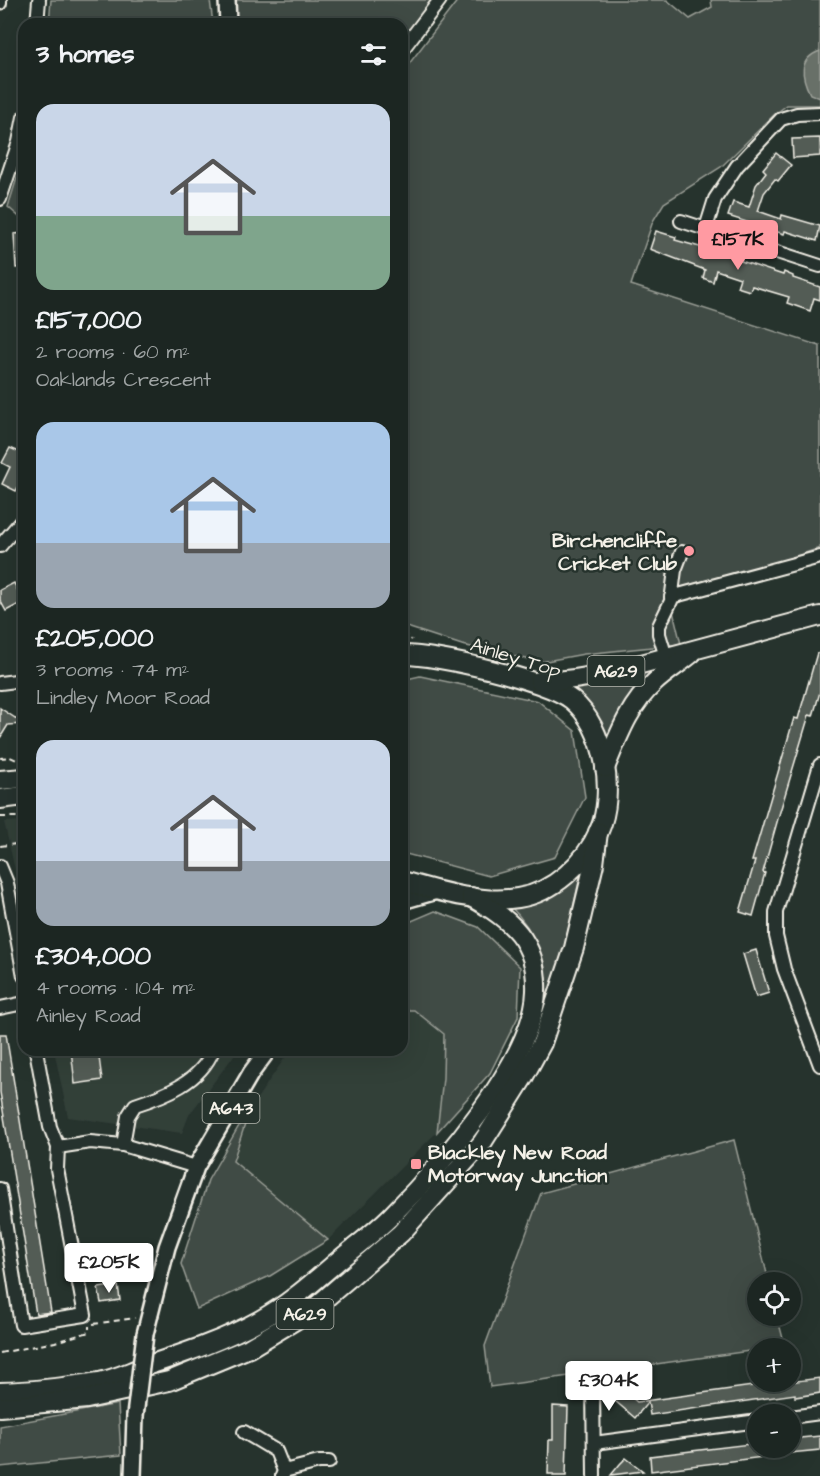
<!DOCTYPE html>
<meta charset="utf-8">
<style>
:root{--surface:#1c2622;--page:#29322f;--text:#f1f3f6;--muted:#a0a5a5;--line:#3a4340;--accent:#ff9aa2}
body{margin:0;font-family:"Architects Daughter",sans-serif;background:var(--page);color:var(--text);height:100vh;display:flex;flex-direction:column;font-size:22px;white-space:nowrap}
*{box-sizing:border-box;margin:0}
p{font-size:20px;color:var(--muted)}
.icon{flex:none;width:33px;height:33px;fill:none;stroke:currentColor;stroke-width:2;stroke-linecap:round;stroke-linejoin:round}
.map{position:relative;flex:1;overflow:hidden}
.details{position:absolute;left:18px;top:18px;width:390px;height:1038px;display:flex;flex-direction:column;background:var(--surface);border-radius:18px;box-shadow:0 6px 24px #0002,0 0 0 2px var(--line)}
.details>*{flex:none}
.buttons{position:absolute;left:747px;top:1272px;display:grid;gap:12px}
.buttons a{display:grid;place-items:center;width:54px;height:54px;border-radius:50%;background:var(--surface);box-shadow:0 6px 24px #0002,0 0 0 2px var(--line);font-size:30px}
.price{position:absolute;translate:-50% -51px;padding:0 14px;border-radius:6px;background:#fff;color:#222;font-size:20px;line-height:39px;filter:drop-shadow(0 2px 3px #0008)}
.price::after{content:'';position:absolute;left:50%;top:36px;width:18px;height:14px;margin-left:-9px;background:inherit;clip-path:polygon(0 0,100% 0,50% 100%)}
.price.current{background:var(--accent);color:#111}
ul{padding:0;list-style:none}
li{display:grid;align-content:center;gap:12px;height:318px;padding:0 18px}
li span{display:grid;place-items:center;height:186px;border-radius:18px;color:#555}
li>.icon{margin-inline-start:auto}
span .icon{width:108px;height:108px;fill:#fffc;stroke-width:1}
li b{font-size:26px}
h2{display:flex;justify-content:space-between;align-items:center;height:72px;padding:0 18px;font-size:26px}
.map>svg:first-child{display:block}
</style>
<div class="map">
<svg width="820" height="1476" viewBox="0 0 820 1476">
<rect width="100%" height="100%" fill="#26332d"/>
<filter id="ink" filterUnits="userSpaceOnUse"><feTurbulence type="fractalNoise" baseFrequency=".0167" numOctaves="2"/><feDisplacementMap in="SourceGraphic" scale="12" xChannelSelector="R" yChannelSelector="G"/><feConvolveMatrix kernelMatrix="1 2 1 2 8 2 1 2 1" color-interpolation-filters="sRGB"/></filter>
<g filter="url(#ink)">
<g fill="#333f39">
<polygon points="24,821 24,909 4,822"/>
<polygon points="402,1010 414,1010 444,1033 443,1078 437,1132 328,1240 233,1161 254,1103 290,1050 402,1050"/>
<polygon points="54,1050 238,1050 189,1115 182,1133 68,1117"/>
</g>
<g fill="#414b45" stroke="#9a9e96" stroke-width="1.5">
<polygon points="51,0 210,0 213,24 49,24"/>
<polygon points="232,0 436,0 402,43 402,24 235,24"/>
<polygon points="458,0 667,0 690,19 712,7 711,0 820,0 820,105 787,105 775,114 721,167 664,203 653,221 631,285 820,346 820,548 670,599 681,644 584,654 541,662 462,645 407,627 402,621 402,73"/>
<polygon points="24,155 24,221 8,207"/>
<path d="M660,665C636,685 626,704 612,732L604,735L565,689Z"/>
<polygon points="420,676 538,701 575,731 585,797 555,857 489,876 402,853 402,680"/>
<path d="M582,868L560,966L548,1006L544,1002C545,961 539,934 509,905Z"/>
<polygon points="435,911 478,927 520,967 518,1017 490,1073 437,1132 443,1078 444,1034 414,1010 402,1010 402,925"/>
<polygon points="252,1103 233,1161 328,1240 270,1276 197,1309 181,1264 208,1180"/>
<polygon points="734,1140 769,1282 758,1282 758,1316 777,1316 785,1346 490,1387 485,1346 541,1193"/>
<polygon points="118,1404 121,1455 0,1467 0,1426"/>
</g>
<path fill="#676f68" stroke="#9fa39b" stroke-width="1.5" d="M820,51V98L810,94C801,76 798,59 820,51Z"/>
<g fill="#525c55" stroke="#f4f1e8" stroke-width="1.5">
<polygon points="820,138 820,156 793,158 792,139"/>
<polygon points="776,153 791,165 778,181 775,179 764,193 758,211 781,219 782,215 820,226 817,241 785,231 784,234 728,216 733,202 749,207 756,185 766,172 763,169"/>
<polygon points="656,231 676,237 675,240 742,259 741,261 783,275 784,272 793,276 793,278 820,287 820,300 814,298 810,311 787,303 789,297 752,286 750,291 737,287 740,278 716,270 713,282 703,278 705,270 650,249"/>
<polygon points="24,233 24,267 16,268 14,234"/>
<polygon points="10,448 24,454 24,475 16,491 2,484 10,467 2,463"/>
<polygon points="14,583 23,602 6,611 0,600 0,590"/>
<polygon points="817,653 820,653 820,692 813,716 809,715 779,815 763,872 765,873 753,916 740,912 755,861 752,861 794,718 798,719"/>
<polygon points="0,708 24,724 8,725 0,738"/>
<polygon points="756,950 769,993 756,997 743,954"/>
<polygon points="0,1034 6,1034 51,1312 36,1314 0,1092"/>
<polygon points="71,1050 98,1050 102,1080 75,1084"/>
<polygon points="118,1285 120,1300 101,1303 98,1288"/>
<polygon points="820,1378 820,1393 795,1397 795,1394 650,1415 648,1402 635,1418 614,1400 623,1390 637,1402 782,1382 782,1383"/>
<polygon points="553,1406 568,1407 566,1476 553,1476 553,1474 548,1474 549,1440 553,1440"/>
<polygon points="820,1436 820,1450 790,1453 790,1439"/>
<polygon points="758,1443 758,1448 787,1448 787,1454 651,1471 650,1456"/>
<polygon points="626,1458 643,1471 611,1475 620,1464"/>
</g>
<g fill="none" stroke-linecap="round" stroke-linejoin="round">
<g stroke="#f4f1e8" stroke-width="16">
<g id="minor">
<polyline points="0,3 0,0"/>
<polyline points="37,24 39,0"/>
<polyline points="402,50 440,0"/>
<polyline points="0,199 19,142 24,117"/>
<polyline points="681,221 820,266"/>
<polyline points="706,228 715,199 737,166 781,119 797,114 820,113"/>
<polyline points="0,546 24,518"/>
<polyline points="671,597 820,557"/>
<polyline points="666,657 659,634 659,626 671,601 675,570 682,552"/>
<polyline points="0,683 24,680"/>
<polyline points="820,765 776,912 776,936 784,969 820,1065"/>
<polyline points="0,866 7,883 24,976"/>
<polyline points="0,1008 24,1003"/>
<polyline points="36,1050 50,1127 58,1147 90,1142 123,1145 196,1167"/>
<path d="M123,1145L128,1116L135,1105C166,1095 200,1082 213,1050"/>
<polyline points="0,1189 21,1325 85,1315 57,1169 58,1147"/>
<polyline points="593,1382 594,1476"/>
<polyline points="790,1417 820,1413"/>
<polyline points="244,1432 276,1451 284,1471 282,1476"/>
<polyline points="594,1443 758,1421"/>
<polyline points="284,1471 319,1462 329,1462"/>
</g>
</g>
<g stroke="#f4f1e8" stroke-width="20">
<g id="major">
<polyline points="227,0 228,24"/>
<polyline points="402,901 437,891"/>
<polyline points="145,1334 167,1247 196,1167 251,1073 268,1050"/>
<polyline points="133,1476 135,1416"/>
</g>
</g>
<g stroke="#f4f1e8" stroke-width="22">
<g id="highway">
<path d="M402,655C435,654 547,680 572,700C605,727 616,793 599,831C585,863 553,893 518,898C480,904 438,891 402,881"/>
<path d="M539,681C565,682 589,677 615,671L820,616"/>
<path d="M605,768C618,737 629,705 655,682C666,672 680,663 692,653"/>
<polyline points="0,780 24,778"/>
<polyline points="0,799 24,796"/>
<path d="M0,1392C33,1391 67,1387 99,1382C115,1379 131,1371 146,1366C185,1353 224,1340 260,1320C286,1306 310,1285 332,1266C352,1249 373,1234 391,1216C439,1168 534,1060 536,991C538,942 510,918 471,897"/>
<polyline points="0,1407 87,1399 169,1381 249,1348 312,1310 401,1233 482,1143 523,1078 542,1043 574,948 594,864 598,832"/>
</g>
</g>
<g stroke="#f4f1e8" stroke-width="2" stroke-dasharray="6 4.5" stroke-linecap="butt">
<polyline points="402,633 412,640"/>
<polyline points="0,758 10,757 23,763"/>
<polyline points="0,817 24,817"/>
<polyline points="0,846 24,843"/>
<polyline points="93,1324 135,1318"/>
<polyline points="0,1353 55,1342 89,1332 89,1326"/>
</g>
<use href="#minor" stroke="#26332d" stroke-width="12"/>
<use href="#major" stroke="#26332d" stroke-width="15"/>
<use href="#highway" stroke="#26332d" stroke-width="18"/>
<g stroke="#f4f1e8" stroke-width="20" stroke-linecap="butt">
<polyline id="major-bridge" points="135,1416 145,1334"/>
</g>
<use href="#major-bridge" stroke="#26332d" stroke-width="15"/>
</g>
</g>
<g fill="#ff9aa2" stroke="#26332d" stroke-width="2">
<circle cx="689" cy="551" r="6"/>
<rect x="410" y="1158" width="12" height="12" rx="3"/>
</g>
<g text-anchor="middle" stroke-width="5" stroke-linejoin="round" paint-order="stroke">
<g fill="#26332d" stroke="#b6b8b0" stroke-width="1.5">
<rect x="587.5" y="656" width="57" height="30" rx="4.5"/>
<rect x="202.5" y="1093" width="57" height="30" rx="4.5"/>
<rect x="276.5" y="1299" width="57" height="30" rx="4.5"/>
</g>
<g font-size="18" font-weight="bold" fill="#f4f1e8">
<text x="616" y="677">A629</text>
<text x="231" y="1114">A643</text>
<text x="305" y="1320">A629</text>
</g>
<g font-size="20" font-weight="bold" fill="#f4f1e8" stroke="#26332d" text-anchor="end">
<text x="677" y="547">Birchencliffe<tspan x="677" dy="23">Cricket Club</tspan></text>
<text x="428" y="1159" text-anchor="start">Blackley New Road<tspan x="428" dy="23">Motorway Junction</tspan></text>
</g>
<g font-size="20" fill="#f4f1e8" stroke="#26332d">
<text transform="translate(516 657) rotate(17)" y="7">Ainley Top</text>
</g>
</g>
</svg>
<div class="buttons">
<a><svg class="icon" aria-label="locate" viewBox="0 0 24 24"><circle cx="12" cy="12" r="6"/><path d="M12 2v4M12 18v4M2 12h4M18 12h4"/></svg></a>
<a>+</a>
<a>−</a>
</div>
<b class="price current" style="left:738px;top:271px">£157K</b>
<b class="price" style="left:109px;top:1294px">£205K</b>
<b class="price" style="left:609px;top:1412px">£304K</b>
<section class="details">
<h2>3 homes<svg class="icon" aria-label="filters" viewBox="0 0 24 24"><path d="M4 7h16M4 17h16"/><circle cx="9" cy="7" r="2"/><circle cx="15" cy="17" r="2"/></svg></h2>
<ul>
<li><span style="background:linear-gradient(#c9d6e8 60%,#7fa58c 0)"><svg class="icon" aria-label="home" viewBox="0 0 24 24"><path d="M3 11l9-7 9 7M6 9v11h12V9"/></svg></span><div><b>£157,000</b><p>2 rooms · 60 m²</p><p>Oaklands Crescent</p></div></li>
<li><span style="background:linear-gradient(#a9c7e8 65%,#9aa5b1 0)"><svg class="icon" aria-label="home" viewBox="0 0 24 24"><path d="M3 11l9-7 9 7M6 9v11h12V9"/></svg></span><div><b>£205,000</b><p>3 rooms · 74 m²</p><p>Lindley Moor Road</p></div></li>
<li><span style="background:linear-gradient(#c9d6e8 65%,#9aa5b1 0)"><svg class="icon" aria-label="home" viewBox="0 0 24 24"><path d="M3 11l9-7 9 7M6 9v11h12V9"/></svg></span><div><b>£304,000</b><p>4 rooms · 104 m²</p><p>Ainley Road</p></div></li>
</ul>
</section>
</div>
